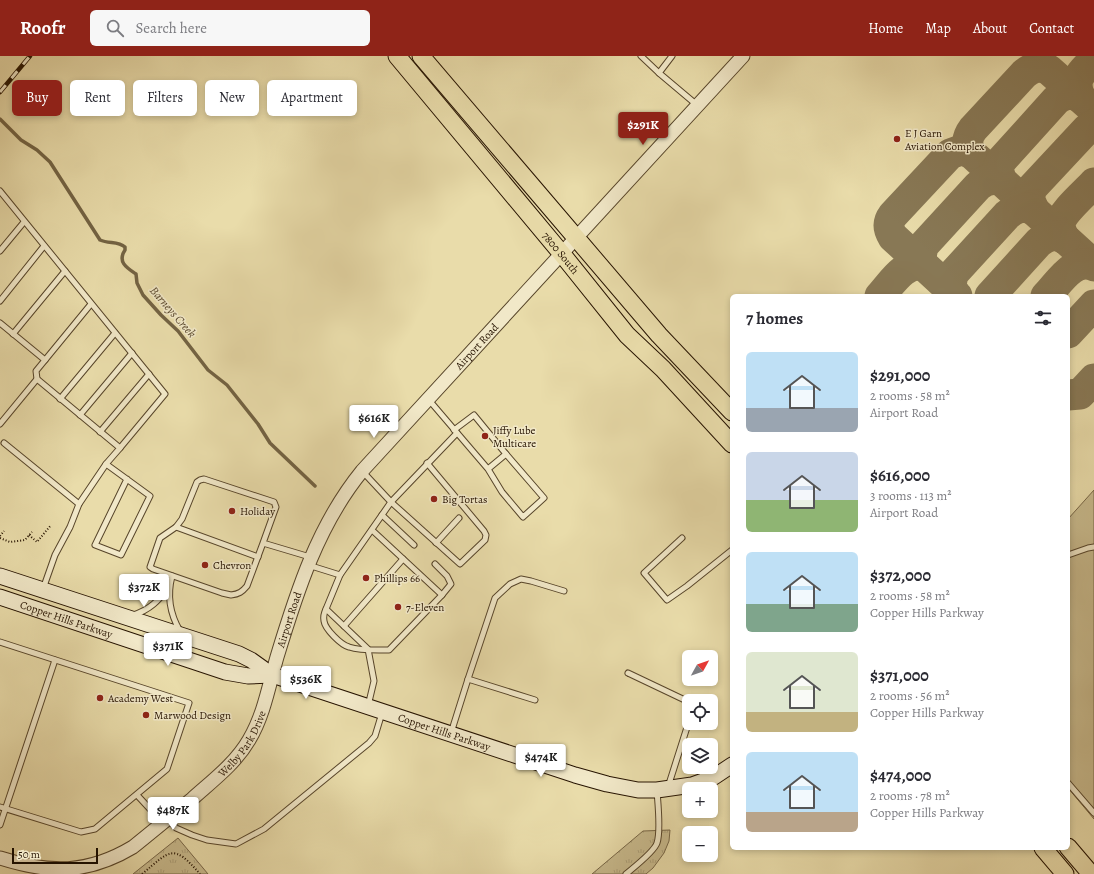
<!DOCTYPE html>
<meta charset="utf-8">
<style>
:root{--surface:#fff;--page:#f7f7f7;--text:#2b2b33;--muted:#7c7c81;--accent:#8f2418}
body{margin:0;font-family:Alegreya,serif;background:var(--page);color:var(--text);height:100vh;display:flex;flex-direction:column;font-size:15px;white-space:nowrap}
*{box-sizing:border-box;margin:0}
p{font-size:13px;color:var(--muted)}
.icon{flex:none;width:22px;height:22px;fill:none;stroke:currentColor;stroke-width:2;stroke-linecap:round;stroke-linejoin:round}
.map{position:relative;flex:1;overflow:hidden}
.side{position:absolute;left:730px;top:238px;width:340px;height:556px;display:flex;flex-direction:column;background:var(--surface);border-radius:6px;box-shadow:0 2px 6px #0003}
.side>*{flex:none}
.top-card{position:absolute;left:12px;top:24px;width:380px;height:36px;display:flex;gap:8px}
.needle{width:26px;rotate:50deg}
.fabs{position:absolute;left:682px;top:594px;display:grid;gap:8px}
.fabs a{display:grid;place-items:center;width:36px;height:36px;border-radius:6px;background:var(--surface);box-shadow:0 2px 6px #0003;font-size:20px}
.scale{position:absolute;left:12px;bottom:10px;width:86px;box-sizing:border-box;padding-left:4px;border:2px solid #261300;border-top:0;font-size:11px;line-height:14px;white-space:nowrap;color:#261300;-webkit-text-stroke:3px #f1e8c8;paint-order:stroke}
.price{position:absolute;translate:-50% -34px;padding:0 9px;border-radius:4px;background:#fff;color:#222;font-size:13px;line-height:26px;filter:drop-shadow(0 1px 2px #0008)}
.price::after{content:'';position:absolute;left:50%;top:24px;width:12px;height:9px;margin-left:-6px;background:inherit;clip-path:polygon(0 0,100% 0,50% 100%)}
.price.current{background:var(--accent);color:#fff}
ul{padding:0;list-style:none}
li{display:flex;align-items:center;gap:12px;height:100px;padding:0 16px}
li span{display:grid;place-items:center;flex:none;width:112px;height:80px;border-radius:6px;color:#555}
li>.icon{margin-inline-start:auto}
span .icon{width:48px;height:48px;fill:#fffc;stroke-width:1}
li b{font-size:17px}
h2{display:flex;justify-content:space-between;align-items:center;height:48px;padding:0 16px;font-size:17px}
.pill{padding:0 14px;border-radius:6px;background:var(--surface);box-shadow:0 2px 6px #0003;font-size:14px;line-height:36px}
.pill.current{background:var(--accent);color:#fff}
header{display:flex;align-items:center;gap:24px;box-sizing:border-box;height:56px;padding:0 20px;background:var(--accent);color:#fff}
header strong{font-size:19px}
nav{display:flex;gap:22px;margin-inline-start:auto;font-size:14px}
.search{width:280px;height:36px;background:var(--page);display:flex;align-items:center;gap:10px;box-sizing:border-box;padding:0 14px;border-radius:6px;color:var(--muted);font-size:15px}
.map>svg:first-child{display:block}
</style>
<header>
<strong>Roofr</strong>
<div class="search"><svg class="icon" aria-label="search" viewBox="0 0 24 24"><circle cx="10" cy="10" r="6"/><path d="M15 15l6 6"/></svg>Search here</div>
<nav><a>Home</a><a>Map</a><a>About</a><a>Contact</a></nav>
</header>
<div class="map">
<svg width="1094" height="818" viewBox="0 0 1094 818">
<defs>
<pattern id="park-tufts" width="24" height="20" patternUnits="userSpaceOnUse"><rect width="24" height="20" fill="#c8ba8d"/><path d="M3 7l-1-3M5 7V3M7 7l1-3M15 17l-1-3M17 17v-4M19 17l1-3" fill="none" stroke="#ac9f78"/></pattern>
</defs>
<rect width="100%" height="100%" fill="#e9dcaa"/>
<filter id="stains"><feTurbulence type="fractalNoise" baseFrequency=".005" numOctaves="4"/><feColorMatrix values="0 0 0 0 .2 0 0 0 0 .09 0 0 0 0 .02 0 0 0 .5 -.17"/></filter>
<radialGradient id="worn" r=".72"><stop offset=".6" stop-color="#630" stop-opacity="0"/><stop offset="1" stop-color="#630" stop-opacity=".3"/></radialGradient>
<polygon fill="#c8ba8d" stroke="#776646" points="1094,434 1094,763 1068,732 1068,463"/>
<g fill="url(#park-tufts)" stroke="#776646">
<polygon points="670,774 669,785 664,797 653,812 646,818 592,818 643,775"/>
<polygon points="178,782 208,818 133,818"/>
</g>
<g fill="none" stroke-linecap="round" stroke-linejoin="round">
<path stroke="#736343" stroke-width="3.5" d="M0,63L21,84L37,94L50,106L100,184C109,188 118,185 125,191V194C117,206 127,212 136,218L137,227L143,239L161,259L178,275L208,314L227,329L258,368L270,387L315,430"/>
<g stroke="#887855" stroke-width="31">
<path d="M1080,41C1072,22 1082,16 1094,4"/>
<path d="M1094,54L1049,14C1040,9 1032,11 1024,18L973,73C967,81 966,89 971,97L1094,209"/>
<polyline points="1034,154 1029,142 1032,132 1087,73 1094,68"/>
<path d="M1065,183C1062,178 1060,173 1060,168C1062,156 1086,136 1094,127"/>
<path d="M954,237L951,229L953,218L1007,159C1015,152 1023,149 1034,154"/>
<path d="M880,240C892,227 904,206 923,209L921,201L923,190L978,130C985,124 992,122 1001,124L998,112L1001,105L1056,44C1064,38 1071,37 1080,41"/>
<path d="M957,240L893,181C888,173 887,167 893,159L950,98L961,94L971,97"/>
<path d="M990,240L1039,186C1048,180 1055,177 1065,183"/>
<path d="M1046,240C1058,228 1074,200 1094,210"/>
<polyline points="1068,277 1094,249"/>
<polyline points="1068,339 1080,338 1094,323"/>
</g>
<g stroke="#57452a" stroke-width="7">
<g id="service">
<polyline points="641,0 659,17"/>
<polyline points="672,0 659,17 697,49"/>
<polyline points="0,135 165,338 120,392"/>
<polyline points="0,195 24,166"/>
<polyline points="0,245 44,190"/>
<polyline points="0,267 45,304"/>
<polyline points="13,278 65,215"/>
<polyline points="37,323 36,315 91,248"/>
<polyline points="60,343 115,277"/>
<polyline points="429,344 488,413 502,436 523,461 544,442 506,398 488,413"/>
<polyline points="80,359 132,297"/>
<polyline points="0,368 37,323 120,392 106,408 79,448 70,471 55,499 43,533"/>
<polyline points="454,374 474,359 506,398"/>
<polyline points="100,376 149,318"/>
<polyline points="4,387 79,448"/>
<polyline points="106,408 150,440 121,499 95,489 127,423"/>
<polyline points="363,416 391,446 457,377"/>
<polyline points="382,459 414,489"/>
<polyline points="176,471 258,501"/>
<polyline points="372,474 442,539"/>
<polyline points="682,482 644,517 667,544 687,530 732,494"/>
<path d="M263,487L276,451L274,446L204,423L200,424L197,426L182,463L176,471L160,482L150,511L153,513L222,537L231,539C239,538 242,536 247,530L263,487L310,501"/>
<polyline points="436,487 459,462"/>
<polyline points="1068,499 1088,492 1094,491"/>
<polyline points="308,509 340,519 391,446 460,508 485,484 486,479 484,475 427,407"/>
<polyline points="340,519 326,553 368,593 374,625 368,650"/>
<path d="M172,520C167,539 170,558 180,575"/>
<path d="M326,553C324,557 323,560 324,565C325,573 341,589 349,591C361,595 377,594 389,594L442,539L451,528L447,520L435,508"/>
<path d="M133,559C150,554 159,544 169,531"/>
<polyline points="344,570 403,503"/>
<polyline points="0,586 189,647 167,713 95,773 81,776 0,751"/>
<polyline points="628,617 689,646"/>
<polyline points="468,623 495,542 510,528 521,523 531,525 564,535"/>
<polyline points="451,677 468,623 535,644"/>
<polyline points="1068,727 1094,757"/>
<polyline points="668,731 689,665"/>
<polyline points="137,739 162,766"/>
<polyline points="168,763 176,772 192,779 207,784 236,788 264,773 369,687 375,680 382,657"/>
<polyline points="0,769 55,604"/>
<path d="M626,818C633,812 654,796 657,787C661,775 658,749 657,735"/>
</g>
</g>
<g stroke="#57452a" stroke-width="15">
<g id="tertiary">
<path id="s1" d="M0,802C50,818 88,818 133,791C153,775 172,759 192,743C212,725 235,708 249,684C264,659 269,629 277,601C297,535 318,469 362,415L743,0"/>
</g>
</g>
<g stroke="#261300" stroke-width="17">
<g id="secondary">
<path id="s2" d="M0,520L239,598L251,604L272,619L575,719L607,728L638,734H657L692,729L714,721L732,709"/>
<path id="s3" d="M0,541L225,616L248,620L272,619"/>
</g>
</g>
<g stroke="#261300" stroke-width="19">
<g id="primary">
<path id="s4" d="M397,0L562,198L627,279L663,313L732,388"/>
<polyline points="421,0 659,279 732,356"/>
<polyline points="1068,791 1091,818"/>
<polyline points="1043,792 1065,818"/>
</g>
</g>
<g stroke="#261300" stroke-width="2" stroke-dasharray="1 2" stroke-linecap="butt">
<polyline points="29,479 37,486 51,469"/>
<polyline points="0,480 4,475"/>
<polyline points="0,482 10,486 25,484 32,476"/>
<path d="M142,818C171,794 173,787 200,818"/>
</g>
<use href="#service" stroke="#f1e8c8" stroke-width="5"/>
<use href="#tertiary" stroke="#f1e8c8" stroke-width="13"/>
<use href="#secondary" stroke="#f1e8c8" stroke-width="15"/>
<use href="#primary" stroke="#e9dcaa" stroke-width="17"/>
<g stroke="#261300" stroke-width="4.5">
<polyline id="rail" points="0,36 30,0"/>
</g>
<use href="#rail" stroke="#f1e8c8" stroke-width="3" stroke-dasharray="9" stroke-linecap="butt"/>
</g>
<g fill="#8f2418" stroke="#f1e8c8" stroke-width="1.5">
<circle cx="897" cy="83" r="4"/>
<circle cx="485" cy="380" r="4"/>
<circle cx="434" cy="443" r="4"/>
<circle cx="232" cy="455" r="4"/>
<circle cx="205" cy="509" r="4"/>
<circle cx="366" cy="522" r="4"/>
<circle cx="398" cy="551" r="4"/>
<circle cx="100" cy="642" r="4"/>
<circle cx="146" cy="659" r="4"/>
</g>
<g text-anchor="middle" stroke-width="3" stroke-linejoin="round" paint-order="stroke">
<g font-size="11" fill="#261300" stroke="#f1e8c8" text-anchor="start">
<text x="905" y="81">E J Garn<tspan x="905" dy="13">Aviation Complex</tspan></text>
<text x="493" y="378">Jiffy Lube<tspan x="493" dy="13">Multicare</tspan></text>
<text x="442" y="447">Big Tortas</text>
<text x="240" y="459">Holiday</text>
<text x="213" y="513">Chevron</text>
<text x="374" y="526">Phillips 66</text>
<text x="406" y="555">7-Eleven</text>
<text x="108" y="646">Academy West</text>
<text x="154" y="663">Marwood Design</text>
</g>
<g font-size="11" fill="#261300" stroke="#f1e8c8">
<text dy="4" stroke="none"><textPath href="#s4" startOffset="256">7800 South</textPath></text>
<text dy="4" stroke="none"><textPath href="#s1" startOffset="760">Airport Road</textPath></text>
<text dy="4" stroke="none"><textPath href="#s3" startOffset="70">Copper Hills Parkway</textPath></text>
<text dy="4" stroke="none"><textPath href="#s1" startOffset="424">Airport Road</textPath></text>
<text dy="4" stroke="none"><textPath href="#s2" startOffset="472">Copper Hills Parkway</textPath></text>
<text dy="4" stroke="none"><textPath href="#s1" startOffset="290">Welby Park Drive</textPath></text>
</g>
<g font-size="12" font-style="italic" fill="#5a482d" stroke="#f1e8c8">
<text transform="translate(173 256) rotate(49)" y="4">Barneys Creek</text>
</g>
</g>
<rect width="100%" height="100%" filter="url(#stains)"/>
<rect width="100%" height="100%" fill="url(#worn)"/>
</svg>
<div class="fabs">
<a><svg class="needle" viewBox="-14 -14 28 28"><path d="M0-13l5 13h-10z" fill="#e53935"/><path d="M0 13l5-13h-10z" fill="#7c7c81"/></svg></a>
<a><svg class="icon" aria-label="locate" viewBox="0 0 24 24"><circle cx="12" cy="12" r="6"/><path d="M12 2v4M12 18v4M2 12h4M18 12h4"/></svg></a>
<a><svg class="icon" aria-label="layers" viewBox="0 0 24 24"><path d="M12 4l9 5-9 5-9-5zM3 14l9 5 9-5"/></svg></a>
<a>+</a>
<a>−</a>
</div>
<div class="scale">50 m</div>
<b class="price current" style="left:643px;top:90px">$291K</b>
<b class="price" style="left:374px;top:383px">$616K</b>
<b class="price" style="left:144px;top:552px">$372K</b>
<b class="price" style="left:168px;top:611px">$371K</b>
<b class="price" style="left:306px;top:644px">$536K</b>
<b class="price" style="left:541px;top:722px">$474K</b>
<b class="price" style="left:173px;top:775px">$487K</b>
<div class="top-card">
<a class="pill current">Buy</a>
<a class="pill">Rent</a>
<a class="pill">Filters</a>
<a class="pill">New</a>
<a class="pill">Apartment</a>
</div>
<section class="side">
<h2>7 homes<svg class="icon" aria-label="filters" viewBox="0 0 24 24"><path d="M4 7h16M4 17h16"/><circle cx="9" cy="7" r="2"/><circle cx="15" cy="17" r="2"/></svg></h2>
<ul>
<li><span style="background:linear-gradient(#bfe0f5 70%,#9aa5b1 0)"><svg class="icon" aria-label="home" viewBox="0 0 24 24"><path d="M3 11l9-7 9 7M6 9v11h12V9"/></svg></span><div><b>$291,000</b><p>2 rooms · 58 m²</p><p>Airport Road</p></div></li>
<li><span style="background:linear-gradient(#c9d6e8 60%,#8fb573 0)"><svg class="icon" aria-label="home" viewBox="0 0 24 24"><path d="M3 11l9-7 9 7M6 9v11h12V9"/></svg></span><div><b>$616,000</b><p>3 rooms · 113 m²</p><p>Airport Road</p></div></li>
<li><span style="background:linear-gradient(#bfe0f5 65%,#7fa58c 0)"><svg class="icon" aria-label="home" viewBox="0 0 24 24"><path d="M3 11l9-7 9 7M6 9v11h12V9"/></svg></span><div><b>$372,000</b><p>2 rooms · 58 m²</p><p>Copper Hills Parkway</p></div></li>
<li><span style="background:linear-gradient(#dfe7d0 75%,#c2b280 0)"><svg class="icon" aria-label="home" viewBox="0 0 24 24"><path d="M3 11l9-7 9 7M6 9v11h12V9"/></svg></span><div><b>$371,000</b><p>2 rooms · 56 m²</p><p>Copper Hills Parkway</p></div></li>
<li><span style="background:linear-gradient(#bfe0f5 75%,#b9a48a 0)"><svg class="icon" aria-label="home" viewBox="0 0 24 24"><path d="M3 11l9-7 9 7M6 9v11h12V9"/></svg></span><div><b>$474,000</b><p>2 rooms · 78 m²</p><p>Copper Hills Parkway</p></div></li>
</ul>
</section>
</div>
